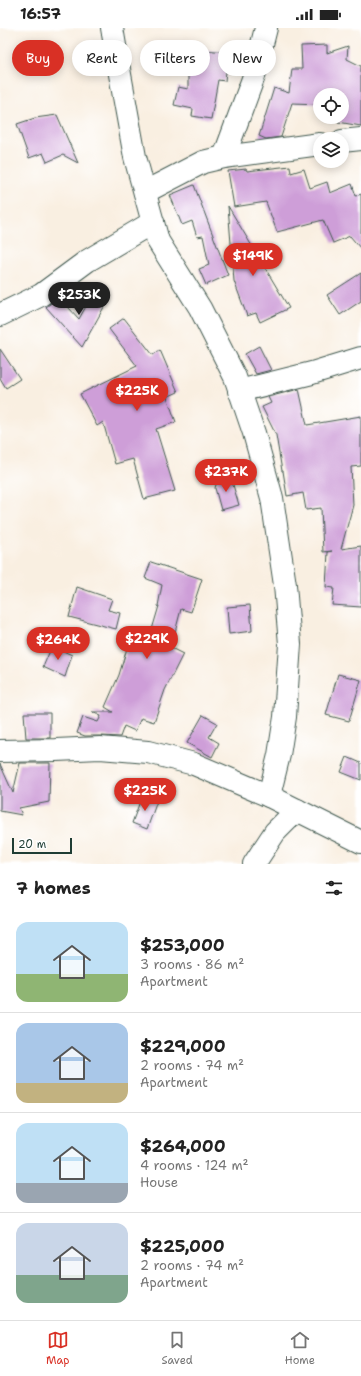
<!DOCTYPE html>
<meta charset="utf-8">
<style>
:root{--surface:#fff;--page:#f6f6f6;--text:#222;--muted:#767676;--line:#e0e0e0;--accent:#d93025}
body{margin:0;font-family:"Shantell Sans",sans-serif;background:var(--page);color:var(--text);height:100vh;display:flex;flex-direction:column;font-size:15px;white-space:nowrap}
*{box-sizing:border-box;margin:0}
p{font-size:13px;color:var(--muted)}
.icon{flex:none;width:22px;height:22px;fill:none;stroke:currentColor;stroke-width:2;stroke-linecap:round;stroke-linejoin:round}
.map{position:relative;height:836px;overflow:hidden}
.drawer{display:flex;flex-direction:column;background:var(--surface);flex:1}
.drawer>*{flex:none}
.guide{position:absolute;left:12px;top:12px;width:337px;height:36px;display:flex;gap:8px}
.controls{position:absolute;left:313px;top:60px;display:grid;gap:8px}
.controls a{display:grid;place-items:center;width:36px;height:36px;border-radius:50%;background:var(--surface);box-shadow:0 2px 10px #0003;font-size:20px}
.scale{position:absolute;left:12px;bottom:10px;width:60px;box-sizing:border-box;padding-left:4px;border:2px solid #1f3d34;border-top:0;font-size:11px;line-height:14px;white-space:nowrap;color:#1f3d34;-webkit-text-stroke:3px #fff;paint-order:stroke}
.price{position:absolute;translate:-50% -34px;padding:0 9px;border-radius:14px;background:var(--accent);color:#fff;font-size:13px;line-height:26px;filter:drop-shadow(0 1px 2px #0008)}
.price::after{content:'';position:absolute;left:50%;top:24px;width:12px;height:9px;margin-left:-6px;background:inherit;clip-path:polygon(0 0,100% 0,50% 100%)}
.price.current{background:#222;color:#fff}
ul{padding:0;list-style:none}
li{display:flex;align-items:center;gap:12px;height:100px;padding:0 16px}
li+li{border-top:1px solid var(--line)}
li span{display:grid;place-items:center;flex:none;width:112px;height:80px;border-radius:12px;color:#555}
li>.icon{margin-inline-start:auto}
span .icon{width:48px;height:48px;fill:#fffc;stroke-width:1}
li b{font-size:17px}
h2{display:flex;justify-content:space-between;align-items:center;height:48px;padding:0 16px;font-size:17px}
.chip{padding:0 14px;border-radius:18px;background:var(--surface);box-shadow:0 2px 10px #0003;font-size:14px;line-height:36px}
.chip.current{background:var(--accent);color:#fff}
.status{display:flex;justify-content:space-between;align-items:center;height:28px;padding:0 20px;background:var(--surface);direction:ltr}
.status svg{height:11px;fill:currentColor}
.dock{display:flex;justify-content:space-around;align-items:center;height:56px;border-top:1px solid var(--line);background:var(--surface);font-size:11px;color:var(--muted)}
.dock a{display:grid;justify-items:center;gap:2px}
.dock .current{color:var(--accent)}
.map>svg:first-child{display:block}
</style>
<div class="status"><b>16:57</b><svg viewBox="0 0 49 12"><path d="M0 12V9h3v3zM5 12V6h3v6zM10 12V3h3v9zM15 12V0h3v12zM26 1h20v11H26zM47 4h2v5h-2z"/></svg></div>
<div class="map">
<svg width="361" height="836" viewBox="0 0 361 836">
<rect width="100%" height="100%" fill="#fff"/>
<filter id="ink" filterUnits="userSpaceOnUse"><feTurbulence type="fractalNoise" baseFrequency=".025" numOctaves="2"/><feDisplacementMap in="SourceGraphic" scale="8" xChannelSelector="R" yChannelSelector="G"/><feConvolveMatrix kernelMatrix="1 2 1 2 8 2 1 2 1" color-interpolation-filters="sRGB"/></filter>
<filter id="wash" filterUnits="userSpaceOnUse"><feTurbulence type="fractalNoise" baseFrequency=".012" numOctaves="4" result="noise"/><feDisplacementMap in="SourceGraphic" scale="16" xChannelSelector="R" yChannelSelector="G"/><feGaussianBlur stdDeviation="0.9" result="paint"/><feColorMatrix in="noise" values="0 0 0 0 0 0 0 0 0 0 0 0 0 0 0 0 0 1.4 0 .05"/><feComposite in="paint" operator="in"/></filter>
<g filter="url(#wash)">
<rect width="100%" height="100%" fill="#f9efe1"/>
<g id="blocks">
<g fill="#ce9ed8">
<polygon points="327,17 327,25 348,18 347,31 361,38 361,98 338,94 339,89 342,89 342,67 320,67 320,76 292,75 281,109 266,111 259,108 274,60 289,65 292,41 302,41 301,18"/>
<polygon points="190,21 228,24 225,53 218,52 211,91 192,88 193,81 174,77 178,59 188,61 188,43 195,43"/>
<polygon points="57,87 78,135 63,127 47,134 43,125 29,130 17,96 35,90"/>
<polygon points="290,138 291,145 304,141 310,160 327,154 330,165 352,156 356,168 361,166 361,221 350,208 333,215 323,192 277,204 266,174 234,179 228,143 246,141 247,143"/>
<polygon points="194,157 228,247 206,257 199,241 209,237 203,208 197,209 192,193 182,197 170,167"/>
<polygon points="228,178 289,280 260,294 256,285 247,288 234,253"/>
<polygon points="361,245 361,273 340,287 327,267"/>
<polygon points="95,262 109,270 82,319 46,279 59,269 79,291"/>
<polygon points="124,290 153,327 160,322 178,364 167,369 176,394 156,401 175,463 144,471 133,431 115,436 103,394 97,398 80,366 137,338 109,301"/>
<polygon points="259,318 271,342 256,346 245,326"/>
<polygon points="0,321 20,351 6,360 0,350"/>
<polygon points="299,361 307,397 361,388 361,438 351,439 353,477 341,521 361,518 361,579 332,577 334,560 326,559 328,524 332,523 323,524 321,480 306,482 303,465 287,468 283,443 282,443 276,407 262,379 271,375 268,369"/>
<polygon points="230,447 239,477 221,482 215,460 218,450"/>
<polygon points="151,534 202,551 191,584 181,581 171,620 183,626 165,662 154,694 141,690 135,703 124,698 120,709 101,708 85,708 77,705 83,689 98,694 101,688 92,684 113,684 105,679 119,647 130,610 148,615 159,578 158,578 162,557 145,550"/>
<polygon points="77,559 112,571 108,582 120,585 116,601 69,589"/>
<polygon points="250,577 252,603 229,606 227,579"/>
<polygon points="52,618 72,627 65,649 43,639"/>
<polygon points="338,646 361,652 349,693 326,687"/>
<polygon points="24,685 50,685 50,710 26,710"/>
<polygon points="203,687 217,695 209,709 219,715 212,729 187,715"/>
<polygon points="347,729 361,735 361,752 341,744"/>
<polygon points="20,735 50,735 49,774 19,780 22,787 0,783 0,736 13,765"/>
<polygon points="142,768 157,773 147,801 132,795"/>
</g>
</g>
</g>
<g filter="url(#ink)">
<use href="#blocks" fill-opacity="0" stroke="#40584e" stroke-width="1"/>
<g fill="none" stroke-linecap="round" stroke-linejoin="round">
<g stroke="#40584e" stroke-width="24">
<g id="minor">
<polyline points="112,0 119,41 135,129 158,213 200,280 235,349 254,405 272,470 285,557 290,616 285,689 279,727 269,768"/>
<polyline points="342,113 361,111"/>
<polyline points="224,129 254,48 266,0"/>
<polyline points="145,164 203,134 224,129 320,116"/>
<polyline points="0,287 41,267 87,233 153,194"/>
<polyline points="239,363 312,345 361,330"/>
<polyline points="0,723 56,722 100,720 148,724 194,736 269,768 361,814"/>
<polyline points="254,836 275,804 297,782"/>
</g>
</g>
<use href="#minor" stroke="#fff" stroke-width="22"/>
</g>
</g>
</svg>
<div class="controls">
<a><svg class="icon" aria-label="locate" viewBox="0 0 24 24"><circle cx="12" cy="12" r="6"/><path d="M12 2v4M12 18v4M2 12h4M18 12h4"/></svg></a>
<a><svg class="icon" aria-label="layers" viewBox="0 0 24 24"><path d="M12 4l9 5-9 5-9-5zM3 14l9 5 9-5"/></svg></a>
</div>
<div class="scale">20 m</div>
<b class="price" style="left:253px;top:249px">$149K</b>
<b class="price current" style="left:79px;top:288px">$253K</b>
<b class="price" style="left:137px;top:384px">$225K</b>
<b class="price" style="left:226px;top:465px">$237K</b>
<b class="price" style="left:147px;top:632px">$229K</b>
<b class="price" style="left:58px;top:633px">$264K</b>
<b class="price" style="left:145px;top:784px">$225K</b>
<div class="guide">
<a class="chip current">Buy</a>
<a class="chip">Rent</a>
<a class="chip">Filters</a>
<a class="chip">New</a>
</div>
</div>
<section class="drawer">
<h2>7 homes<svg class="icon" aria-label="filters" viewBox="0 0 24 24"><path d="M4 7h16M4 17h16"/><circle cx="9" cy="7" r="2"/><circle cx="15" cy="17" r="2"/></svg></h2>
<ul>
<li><span style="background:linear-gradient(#bfe0f5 65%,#8fb573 0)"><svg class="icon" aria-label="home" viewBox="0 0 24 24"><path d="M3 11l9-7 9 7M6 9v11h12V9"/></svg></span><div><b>$253,000</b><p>3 rooms · 86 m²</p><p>Apartment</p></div></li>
<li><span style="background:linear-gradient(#a9c7e8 75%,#c2b280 0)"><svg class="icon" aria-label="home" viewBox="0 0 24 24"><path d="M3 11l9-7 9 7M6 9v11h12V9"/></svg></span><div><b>$229,000</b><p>2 rooms · 74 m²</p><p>Apartment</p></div></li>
<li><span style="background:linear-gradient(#bfe0f5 75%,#9aa5b1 0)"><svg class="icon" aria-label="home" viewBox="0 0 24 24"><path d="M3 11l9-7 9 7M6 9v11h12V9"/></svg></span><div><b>$264,000</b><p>4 rooms · 124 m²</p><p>House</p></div></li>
<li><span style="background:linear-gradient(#c9d6e8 65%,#7fa58c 0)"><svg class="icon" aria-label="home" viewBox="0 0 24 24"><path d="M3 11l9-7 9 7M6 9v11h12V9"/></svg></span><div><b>$225,000</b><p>2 rooms · 74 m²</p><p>Apartment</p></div></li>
</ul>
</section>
<nav class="dock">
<a class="current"><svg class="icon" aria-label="map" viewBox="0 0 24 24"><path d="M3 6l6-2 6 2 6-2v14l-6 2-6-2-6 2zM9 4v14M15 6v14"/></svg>Map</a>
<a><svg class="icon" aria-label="saved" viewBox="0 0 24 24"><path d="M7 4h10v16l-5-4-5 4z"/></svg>Saved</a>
<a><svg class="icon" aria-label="home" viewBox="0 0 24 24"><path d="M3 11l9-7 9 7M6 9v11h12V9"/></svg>Home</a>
</nav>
